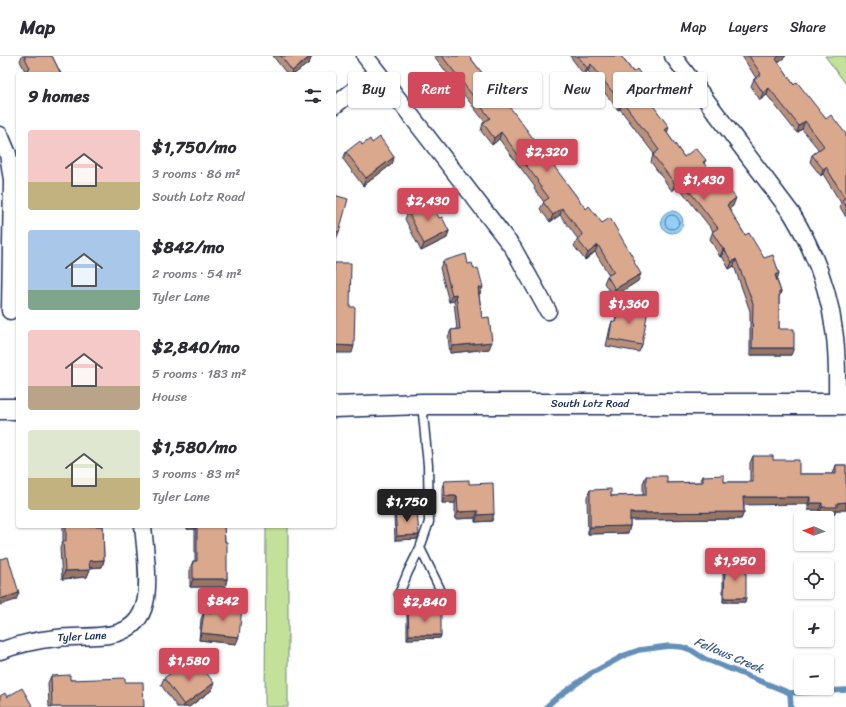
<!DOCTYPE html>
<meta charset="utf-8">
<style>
:root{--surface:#fff;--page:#f7f7f7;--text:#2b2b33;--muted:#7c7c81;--line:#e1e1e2;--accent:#d1495b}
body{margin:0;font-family:Sriracha,sans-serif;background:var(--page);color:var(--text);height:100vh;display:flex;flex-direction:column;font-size:15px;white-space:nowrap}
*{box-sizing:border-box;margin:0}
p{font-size:13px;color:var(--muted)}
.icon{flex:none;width:22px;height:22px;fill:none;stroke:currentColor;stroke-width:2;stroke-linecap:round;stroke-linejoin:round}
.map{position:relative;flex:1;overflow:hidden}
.side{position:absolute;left:16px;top:16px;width:320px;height:456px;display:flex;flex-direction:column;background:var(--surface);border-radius:4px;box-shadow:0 1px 3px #0004}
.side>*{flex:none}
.hud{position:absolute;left:348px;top:16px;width:380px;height:36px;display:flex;gap:8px}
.needle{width:26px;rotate:272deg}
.tools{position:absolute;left:794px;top:455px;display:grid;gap:8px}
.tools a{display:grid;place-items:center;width:40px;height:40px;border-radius:4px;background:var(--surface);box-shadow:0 1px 3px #0004;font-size:20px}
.price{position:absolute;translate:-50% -34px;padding:0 9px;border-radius:4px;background:var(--accent);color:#fff;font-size:13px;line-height:26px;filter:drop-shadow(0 1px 2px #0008)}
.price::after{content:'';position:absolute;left:50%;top:24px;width:12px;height:9px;margin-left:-6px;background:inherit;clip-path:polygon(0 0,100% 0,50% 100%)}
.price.on{background:#222;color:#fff}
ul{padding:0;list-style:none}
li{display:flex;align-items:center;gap:12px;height:100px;padding:0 12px}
li span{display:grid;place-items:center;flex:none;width:112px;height:80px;border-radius:4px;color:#555}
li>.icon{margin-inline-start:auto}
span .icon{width:48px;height:48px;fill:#fffc;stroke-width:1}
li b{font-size:17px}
h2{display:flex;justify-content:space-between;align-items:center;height:48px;padding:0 12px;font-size:17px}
.chip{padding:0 14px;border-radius:4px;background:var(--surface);box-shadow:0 1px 3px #0004;font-size:14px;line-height:36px}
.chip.on{background:var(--accent);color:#fff}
header{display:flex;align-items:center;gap:24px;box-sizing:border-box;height:56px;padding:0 20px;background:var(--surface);border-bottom:1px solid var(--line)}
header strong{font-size:19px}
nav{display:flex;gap:22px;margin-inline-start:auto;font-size:14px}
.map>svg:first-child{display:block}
</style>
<header>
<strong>Map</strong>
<nav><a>Map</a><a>Layers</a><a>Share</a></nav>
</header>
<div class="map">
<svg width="846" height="651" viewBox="0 0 846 651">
<rect width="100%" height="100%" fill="#fff"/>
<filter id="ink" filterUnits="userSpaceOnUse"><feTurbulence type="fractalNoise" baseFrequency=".025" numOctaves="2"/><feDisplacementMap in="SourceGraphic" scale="8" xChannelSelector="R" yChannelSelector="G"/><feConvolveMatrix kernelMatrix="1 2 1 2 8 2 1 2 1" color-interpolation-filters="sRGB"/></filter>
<g filter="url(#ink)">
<g fill="#c4e199" stroke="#70887c">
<polygon points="825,0 846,0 846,28"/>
<polygon points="266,470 288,470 288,651 265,651"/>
</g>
<circle fill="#93cff4" stroke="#638fb8" cx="672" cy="166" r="11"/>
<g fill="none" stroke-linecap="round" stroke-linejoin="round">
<circle stroke="#4b6f9a" stroke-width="1" cx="672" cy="166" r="7"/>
<g stroke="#638fb8" stroke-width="5.5">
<polyline points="790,637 791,651"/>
<polyline points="546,651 555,643 590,618 625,599 639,594 669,590 682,591 691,594 705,603 790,637 846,634"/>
</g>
<g stroke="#1b2f5e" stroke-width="11">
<path id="service" d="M420,492L440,533L438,547C425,555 416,556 402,550L399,538L408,516L420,492L429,466L428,409L422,348"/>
</g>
<g stroke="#1b2f5e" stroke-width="19">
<g id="minor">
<polyline points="365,0 513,192 548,255"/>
<path d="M673,0L792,158C813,193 829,233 834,274C838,299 837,323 837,347"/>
<polyline points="334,50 377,16"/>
<polyline points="0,79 8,98 12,124 10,255"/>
<path d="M0,595C19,588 37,584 57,582C90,578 135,589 145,547C150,527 145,491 143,470"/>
</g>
</g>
<g stroke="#1b2f5e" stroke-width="23">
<g id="tertiary">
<polyline points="334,351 422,348 846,348"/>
<polyline points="0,353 18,353"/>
</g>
</g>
<use href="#service" stroke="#fff" stroke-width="8"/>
<use href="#minor" stroke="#fff" stroke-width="16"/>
<use href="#tertiary" stroke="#fff" stroke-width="20"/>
</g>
<g fill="#bb9079" stroke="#1b2f5e">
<polygon points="22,0 52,0 61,18 24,18 25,15 20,5"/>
<polygon points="273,0 312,0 309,7 294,18 287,18"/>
<polygon points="434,0 469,0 586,153 634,207 638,225 613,241 604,227 607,220 609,219 595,196 585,204 574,190 578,183 560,159 550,166 540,153 544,146 534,133 535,131 499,83 492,89 481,75 483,67 485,66"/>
<polygon points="570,0 621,0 633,16 647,27 644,34 643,36 667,77 684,101 706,104 704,108 733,150 729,153 745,179 777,224 781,236 779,241 779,273 791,299 750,299 750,255 734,210 729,213 722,200 720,201 710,183 713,175 678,130 672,135 651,106 653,99 654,98 620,53 618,54 588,15 584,19"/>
<polygon points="742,0 786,0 785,1 778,6 794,29 826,63 846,78 846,161 840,151 841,147 823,118 821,120 810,106 812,99 819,94 802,73 797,77 767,39 760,44 751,30 754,23 756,22"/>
<polygon points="362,89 394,101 392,108 363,130 343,103 346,96"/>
<polygon points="334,139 339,176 336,183 334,183"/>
<polygon points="408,156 439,162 449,175 447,182 421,195 405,163"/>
<polygon points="443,205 468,208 480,238 479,238 482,262 489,293 450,297 448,281 451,274 457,274 454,245 449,246 440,212"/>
<polygon points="619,248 642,289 639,296 606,290 610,272 612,265 615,266 617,255"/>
<polygon points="753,400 773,404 799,418 833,418 836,409 846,409 846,454 836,454 834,458 819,458 819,454 808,454 808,448 744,448 744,456 741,463 630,464 630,470 628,477 588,478 587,441 590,434 611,440 643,439 643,427 646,420 667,427 700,426 703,420 724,426 750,426 750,407"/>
<polygon points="444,425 469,428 492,465 475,466 475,462 455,463 455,447 442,447 442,432"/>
<polygon points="395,455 417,483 395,484 394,459"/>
<polygon points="63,470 103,470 104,504 102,511 90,512 87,521 62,523 60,492 63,485"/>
<polygon points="187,470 224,470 225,486 227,523 225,531 190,531 190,512 193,505 195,505 195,473 187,473"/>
<polygon points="725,510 745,546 723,546 723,514"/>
<polygon points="217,549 236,588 199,584 201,563 204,556 215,557"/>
<polygon points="408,554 441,579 440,582 407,583 407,558"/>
<polygon points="181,615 212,634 189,651 177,651 161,629 164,622"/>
<polygon points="51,620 70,624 125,626 144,651 49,651 48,627"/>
</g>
<g fill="#997663" stroke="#1b2f5e">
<polygon points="312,0 309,7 294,18 291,18 292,15"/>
<polygon points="779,0 786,0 785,1 773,10 776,3"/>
<polygon points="591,8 588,15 584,19 587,12"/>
<polygon points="647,27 644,34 637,40 640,32"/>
<polygon points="769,32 767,39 760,44 763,37"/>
<polygon points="623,46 620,53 618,54 621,47"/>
<polygon points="805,65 802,73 797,77 799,70"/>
<polygon points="669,71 667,78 665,74"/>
<polygon points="501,76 499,83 492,89 494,82"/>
<polygon points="394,101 392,108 363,130 366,122"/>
<polygon points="826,111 823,118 821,120 823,113"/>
<polygon points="680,123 678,130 672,135 675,128"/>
<polygon points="736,142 733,150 724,157 727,149"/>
<polygon points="562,152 560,159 550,166 553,159"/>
<polygon points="449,175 447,182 421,195 424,188"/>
<polygon points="598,189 595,196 585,204 588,197"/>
<polygon points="723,193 724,193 722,200 720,201"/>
<polygon points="736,203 734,210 729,213 732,206"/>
<polygon points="779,217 777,224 775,219"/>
<polygon points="641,218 638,225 613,241 615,233"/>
<polygon points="483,231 480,238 476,239 478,232"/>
<polygon points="456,238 454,245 449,246 452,239"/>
<polygon points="492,286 489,293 450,297 452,290"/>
<polygon points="334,289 354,290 352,297 334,297"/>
<polygon points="752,292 794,292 791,299 750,299"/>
<polygon points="445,440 457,440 455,447 442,447"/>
<polygon points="743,441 810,441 808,448 741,449"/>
<polygon points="846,446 846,454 836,454 834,458 819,458 822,451 837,447"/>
<polygon points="810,447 822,447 819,454 808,454"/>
<polygon points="478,455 475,462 455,463 458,456"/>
<polygon points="744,456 741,463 627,464 630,457"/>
<polygon points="494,458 492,465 475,466 478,459"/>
<polygon points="188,470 196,470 195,473 187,473"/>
<polygon points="630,470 628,477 588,478 590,471"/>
<polygon points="419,479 417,483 395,484 397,480"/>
<polygon points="104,504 102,511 87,512 89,505"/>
<polygon points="90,514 87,521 62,523 65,515"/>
<polygon points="193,523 227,523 225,531 190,531"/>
<polygon points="19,537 16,544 0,549 0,543"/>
<polygon points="724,542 746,542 745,546 723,546"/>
<polygon points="201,577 239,581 236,588 199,584"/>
<polygon points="409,579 441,579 440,582 407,583"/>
<polygon points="214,627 212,634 189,651 183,651 184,649"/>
</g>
<g fill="#daa88d" stroke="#1b2f5e">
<polygon points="24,0 52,0 61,18 26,18 25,15 30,12"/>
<polygon points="281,0 311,0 292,15"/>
<polygon points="442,0 469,0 496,35 497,34 586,153 589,150 602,167 610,162 635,205 634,206 641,218 615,233 607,220 614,216 598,189 588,197 577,183 583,179 562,152 553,159 543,146 549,142 537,126 538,125 501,76 494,82 483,67 490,62"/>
<polygon points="578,0 621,0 633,16 637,13 647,27 640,32 669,71 665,74 684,101 696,92 706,104 703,106 722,131 725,129 736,142 727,149 745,179 749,177 764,202 773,199 779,217 775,219 781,236 779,236 779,273 794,273 794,292 752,292 753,247 736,203 732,206 724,193 723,193 712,176 718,172 680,123 675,128 653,99 659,94 623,46 621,47 591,8 587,12"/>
<polygon points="749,0 779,0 776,3 794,29 797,26 826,63 831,59 846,78 846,150 842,144 845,142 826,111 823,113 812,99 824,90 805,65 799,70 769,32 763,37 754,23 761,18"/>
<polygon points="380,81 394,101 366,122 346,96 360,85 362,89 370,83 372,87"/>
<polygon points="334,139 348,143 339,176 334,175"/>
<polygon points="430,144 439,162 442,161 449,175 424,188 408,156"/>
<polygon points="466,198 468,208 472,207 474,213 478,212 483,231 478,232 482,262 489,261 492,286 452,290 451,274 460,273 456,238 452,239 443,205"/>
<polygon points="334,207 351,207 350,251 355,251 354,290 334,289"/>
<polygon points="619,248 648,253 642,289 609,283 612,265 616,266"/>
<polygon points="753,400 773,400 773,404 799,404 799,418 836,418 836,409 846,409 846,446 837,447 837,451 822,451 822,447 810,447 810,441 743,441 744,456 630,457 630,470 590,471 590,434 611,433 611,440 646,439 646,420 667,420 667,427 703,426 703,420 724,419 724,426 753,426"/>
<polygon points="469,424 469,428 493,427 494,458 478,459 478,455 458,456 457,440 445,440 444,425"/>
<polygon points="417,454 419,479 397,480 395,455"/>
<polygon points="66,470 103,470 104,504 89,505 90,514 65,515 63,485 66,485"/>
<polygon points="197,470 224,470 225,486 227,486 227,523 193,523 193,505 197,505"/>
<polygon points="8,501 19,537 0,543 0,503"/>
<polygon points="725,510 746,510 746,542 724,542"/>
<polygon points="217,549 242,551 239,581 201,577 204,556 217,557"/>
<polygon points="408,554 422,556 441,554 441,579 409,579"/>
<polygon points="196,603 214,627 184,649 164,622 179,611 181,615"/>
<polygon points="70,619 70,624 125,622 125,626 143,626 144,651 52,651 51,620"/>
<polygon points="22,632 33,651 0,651 0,640 5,637 7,641"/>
</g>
</g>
<g text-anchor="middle" stroke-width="3" stroke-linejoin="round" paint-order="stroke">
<g font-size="11" fill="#1b2f5e" stroke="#fff">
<text x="590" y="351">South Lotz Road</text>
<text transform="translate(82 580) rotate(-3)" y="4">Tyler Lane</text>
</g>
<g font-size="12" font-style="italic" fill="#3f5f8b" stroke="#fff">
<text transform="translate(729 599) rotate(23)" y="4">Fellows Creek</text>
</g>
</g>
</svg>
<div class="tools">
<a><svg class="needle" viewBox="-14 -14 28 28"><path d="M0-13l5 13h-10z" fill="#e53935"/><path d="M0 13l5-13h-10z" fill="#7c7c81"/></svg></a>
<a><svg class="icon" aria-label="locate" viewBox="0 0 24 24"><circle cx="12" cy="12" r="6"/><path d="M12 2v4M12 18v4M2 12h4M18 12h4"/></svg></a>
<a>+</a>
<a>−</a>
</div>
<b class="price" style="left:547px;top:117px">$2,320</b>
<b class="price" style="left:704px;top:145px">$1,430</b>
<b class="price" style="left:428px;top:166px">$2,430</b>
<b class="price" style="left:629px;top:269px">$1,360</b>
<b class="price on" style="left:407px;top:467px">$1,750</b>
<b class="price" style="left:735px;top:526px">$1,950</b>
<b class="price" style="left:223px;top:566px">$842</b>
<b class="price" style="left:425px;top:567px">$2,840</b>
<b class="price" style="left:189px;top:626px">$1,580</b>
<div class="hud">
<a class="chip">Buy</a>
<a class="chip on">Rent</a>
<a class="chip">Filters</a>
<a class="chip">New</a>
<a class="chip">Apartment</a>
</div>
<section class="side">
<h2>9 homes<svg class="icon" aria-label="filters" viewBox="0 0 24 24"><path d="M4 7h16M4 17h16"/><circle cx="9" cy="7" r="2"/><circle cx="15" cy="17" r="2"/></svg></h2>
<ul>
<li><span style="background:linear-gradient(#f6c9c9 65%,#c2b280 0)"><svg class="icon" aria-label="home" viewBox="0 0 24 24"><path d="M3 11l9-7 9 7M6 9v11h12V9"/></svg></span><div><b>$1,750/mo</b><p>3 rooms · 86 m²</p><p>South Lotz Road</p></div></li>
<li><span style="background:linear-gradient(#a9c7e8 75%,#7fa58c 0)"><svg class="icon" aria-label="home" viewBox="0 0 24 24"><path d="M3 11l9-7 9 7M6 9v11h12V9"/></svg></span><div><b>$842/mo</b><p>2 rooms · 54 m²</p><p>Tyler Lane</p></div></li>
<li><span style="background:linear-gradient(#f6c9c9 70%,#b9a48a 0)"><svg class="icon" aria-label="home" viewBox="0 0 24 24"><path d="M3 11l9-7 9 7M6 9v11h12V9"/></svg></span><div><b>$2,840/mo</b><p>5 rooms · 183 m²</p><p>House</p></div></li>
<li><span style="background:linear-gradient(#dfe7d0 60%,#c2b280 0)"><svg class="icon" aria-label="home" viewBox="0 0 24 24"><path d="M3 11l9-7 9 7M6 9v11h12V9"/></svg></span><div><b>$1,580/mo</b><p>3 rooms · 83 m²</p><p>Tyler Lane</p></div></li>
</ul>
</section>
</div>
